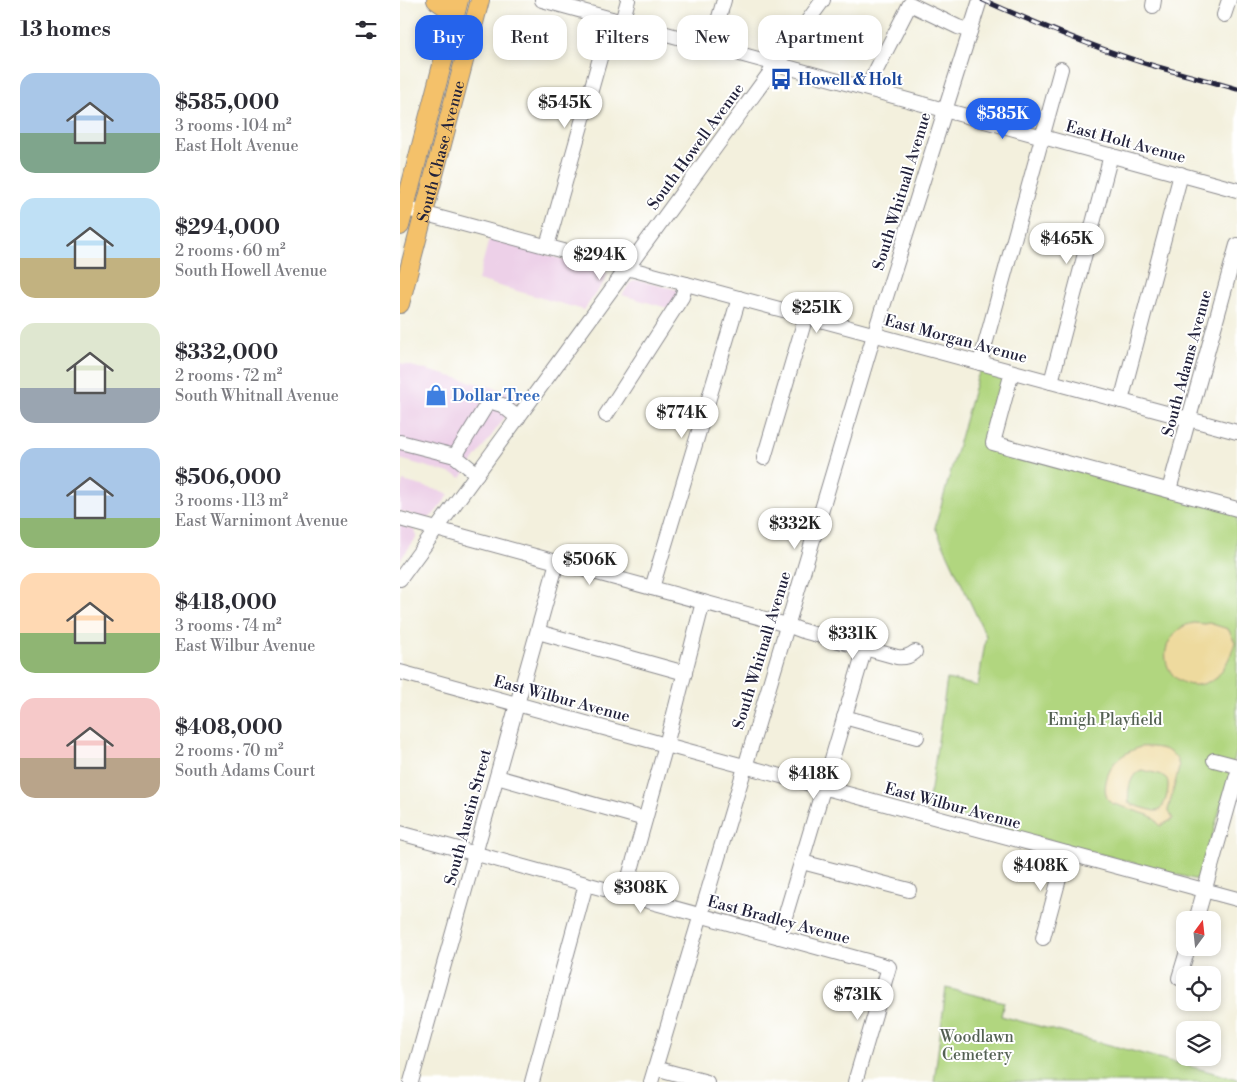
<!DOCTYPE html>
<meta charset="utf-8">
<style>
:root{--surface:#fff;--page:#f7f7f7;--text:#2b2b33;--muted:#7c7c81;--accent:#2563eb}
body{margin:0;font-family:"Libre Bodoni",serif;background:var(--page);color:var(--text);height:100vh;display:flex;flex-direction:column;font-size:19px;white-space:nowrap}
*{box-sizing:border-box;margin:0}
p{font-size:16px;color:var(--muted)}
.icon{flex:none;width:28px;height:28px;fill:none;stroke:currentColor;stroke-width:2;stroke-linecap:round;stroke-linejoin:round}
.map{position:relative;flex:1;overflow:hidden}
.drawer{display:flex;flex-direction:column;background:var(--surface);width:400px}
.drawer>*{flex:none}
.top-card{position:absolute;left:15px;top:15px;width:475px;height:45px;display:flex;gap:10px}
.needle{width:32px;rotate:15deg}
.controls{position:absolute;left:776px;top:911px;display:grid;gap:10px}
.controls a{display:grid;place-items:center;width:45px;height:45px;border-radius:10px;background:var(--surface);box-shadow:0 2px 8px #0003;font-size:25px}
.price{position:absolute;translate:-50% -42px;padding:0 11px;border-radius:18px;background:#fff;color:#222;font-size:16px;line-height:32px;filter:drop-shadow(0 1px 2px #0008)}
.price::after{content:'';position:absolute;left:50%;top:30px;width:15px;height:11px;margin-left:-8px;background:inherit;clip-path:polygon(0 0,100% 0,50% 100%)}
.price.selected{background:var(--accent);color:#fff}
ul{padding:0;list-style:none}
li{display:flex;align-items:center;gap:15px;height:125px;padding:0 20px}
li span{display:grid;place-items:center;flex:none;width:140px;height:100px;border-radius:15px;color:#555}
li>.icon{margin-inline-start:auto}
span .icon{width:60px;height:60px;fill:#fffc;stroke-width:1}
li b{font-size:21px}
h2{display:flex;justify-content:space-between;align-items:center;height:60px;padding:0 20px;font-size:21px}
.pill{padding:0 18px;border-radius:15px;background:var(--surface);box-shadow:0 2px 8px #0003;font-size:18px;line-height:45px}
.pill.selected{background:var(--accent);color:#fff}
main{display:flex;flex:1;min-height:0}
.map>svg:first-child{display:block}
</style>
<main>
<section class="drawer">
<h2>13 homes<svg class="icon" aria-label="filters" viewBox="0 0 24 24"><path d="M4 7h16M4 17h16"/><circle cx="9" cy="7" r="2"/><circle cx="15" cy="17" r="2"/></svg></h2>
<ul>
<li><span style="background:linear-gradient(#a9c7e8 60%,#7fa58c 0)"><svg class="icon" aria-label="home" viewBox="0 0 24 24"><path d="M3 11l9-7 9 7M6 9v11h12V9"/></svg></span><div><b>$585,000</b><p>3 rooms · 104 m²</p><p>East Holt Avenue</p></div></li>
<li><span style="background:linear-gradient(#bfe0f5 60%,#c2b280 0)"><svg class="icon" aria-label="home" viewBox="0 0 24 24"><path d="M3 11l9-7 9 7M6 9v11h12V9"/></svg></span><div><b>$294,000</b><p>2 rooms · 60 m²</p><p>South Howell Avenue</p></div></li>
<li><span style="background:linear-gradient(#dfe7d0 65%,#9aa5b1 0)"><svg class="icon" aria-label="home" viewBox="0 0 24 24"><path d="M3 11l9-7 9 7M6 9v11h12V9"/></svg></span><div><b>$332,000</b><p>2 rooms · 72 m²</p><p>South Whitnall Avenue</p></div></li>
<li><span style="background:linear-gradient(#a9c7e8 70%,#8fb573 0)"><svg class="icon" aria-label="home" viewBox="0 0 24 24"><path d="M3 11l9-7 9 7M6 9v11h12V9"/></svg></span><div><b>$506,000</b><p>3 rooms · 113 m²</p><p>East Warnimont Avenue</p></div></li>
<li><span style="background:linear-gradient(#ffd9b3 60%,#8fb573 0)"><svg class="icon" aria-label="home" viewBox="0 0 24 24"><path d="M3 11l9-7 9 7M6 9v11h12V9"/></svg></span><div><b>$418,000</b><p>3 rooms · 74 m²</p><p>East Wilbur Avenue</p></div></li>
<li><span style="background:linear-gradient(#f6c9c9 60%,#b9a48a 0)"><svg class="icon" aria-label="home" viewBox="0 0 24 24"><path d="M3 11l9-7 9 7M6 9v11h12V9"/></svg></span><div><b>$408,000</b><p>2 rooms · 70 m²</p><p>South Adams Court</p></div></li>
</ul>
</section>
<div class="map">
<svg width="837" height="1082" viewBox="0 0 837 1082">
<rect width="100%" height="100%" fill="#fff"/>
<filter id="ink" filterUnits="userSpaceOnUse"><feTurbulence type="fractalNoise" baseFrequency=".02" numOctaves="2"/><feDisplacementMap in="SourceGraphic" scale="10" xChannelSelector="R" yChannelSelector="G"/><feConvolveMatrix kernelMatrix="1 2 1 2 8 2 1 2 1" color-interpolation-filters="sRGB"/></filter>
<filter id="wash" filterUnits="userSpaceOnUse"><feTurbulence type="fractalNoise" baseFrequency=".0096" numOctaves="4" result="noise"/><feDisplacementMap in="SourceGraphic" scale="20" xChannelSelector="R" yChannelSelector="G"/><feGaussianBlur stdDeviation="1.12" result="paint"/><feColorMatrix in="noise" values="0 0 0 0 0 0 0 0 0 0 0 0 0 0 0 0 0 1.4 0 .05"/><feComposite in="paint" operator="in"/></filter>
<g filter="url(#wash)">
<rect width="100%" height="100%" fill="#f3f0dd"/>
<g fill="#edd0e8">
<polygon points="89,239 202,270 207,273 206,279 184,310 78,280"/>
<polygon points="236,280 279,290 271,309 222,295 230,283"/>
<polygon points="0,363 121,395 61,478 56,475 0,459"/>
<polygon points="3,481 45,492 49,495 34,514 29,518 23,518 0,511 0,492"/>
<polygon points="0,525 12,529 14,530 16,535 16,538 0,560"/>
</g>
<g fill="#b1d67f" stroke="#6a7c5d">
<polygon points="580,371 604,378 587,446 837,513 837,750 801,875 796,879 793,879 526,807 531,789 547,679 578,686 586,636 535,527 577,378"/>
<polygon points="546,988 604,1002 601,1016 837,1079 837,1082 534,1082"/>
</g>
<g fill="#eeda9e" stroke="#887e6c" fill-rule="evenodd">
<path d="M794,623L805,624L809,623L828,629L835,642C831,655 828,662 820,673C818,675 817,677 815,679C813,681 810,681 808,682C781,695 755,665 770,640C776,630 783,625 794,623Z"/>
<path d="M740,747C755,746 778,748 779,768L768,810L773,819L760,826L754,818L748,815L711,803C699,793 708,768 718,759C724,754 732,750 740,747ZM742,770C749,772 760,773 766,778C771,782 766,804 761,808C759,811 757,811 754,811L733,805L729,803C727,792 730,773 742,770Z"/>
</g>
</g>
<g filter="url(#ink)">
<g fill="none" stroke-linecap="round" stroke-linejoin="round">
<g stroke="#8a898c" stroke-width="16">
<g id="minor">
<polyline points="142,0 837,190"/>
<polyline points="753,6 754,0"/>
<polyline points="824,15 829,0"/>
<polyline points="222,22 228,0"/>
<polyline points="311,45 324,0"/>
<polyline points="467,88 510,4 558,27 570,31"/>
<polyline points="0,207 837,432"/>
<polyline points="147,246 211,19"/>
<polyline points="580,363 661,69"/>
<polyline points="612,372 593,443 837,509"/>
<polyline points="651,382 711,155"/>
<polyline points="721,401 781,174"/>
<polyline points="206,415 282,297 286,284"/>
<polyline points="0,442 55,456 89,401 102,405 118,418"/>
<polyline points="55,456 77,474"/>
<polyline points="364,458 406,316"/>
<polyline points="769,490 837,245"/>
<path d="M0,519L387,625L403,631L497,657C504,658 509,657 515,652"/>
<polyline points="0,579 423,0"/>
<polyline points="252,588 339,298"/>
<polyline points="138,632 285,673"/>
<polyline points="0,672 266,745 837,899"/>
<polyline points="444,717 517,737"/>
<polyline points="814,760 837,766"/>
<polyline points="97,777 245,819"/>
<polyline points="0,833 489,967 455,1082"/>
<polyline points="402,862 509,890"/>
<polyline points="224,895 266,745 303,602"/>
<polyline points="796,920 837,775"/>
<polyline points="379,937 465,648"/>
<polyline points="643,938 666,853"/>
<polyline points="779,978 788,948"/>
<polyline points="255,1068 307,1082"/>
<polyline points="11,1082 157,562"/>
<polyline points="132,1082 186,884"/>
<polyline points="251,1082 474,335 580,0"/>
</g>
</g>
<g stroke="#8a898c" stroke-width="20">
<g id="major">
<polyline points="36,0 49,9 55,17"/>
<polyline points="0,226 59,0"/>
<path id="s1" d="M0,304L80,0"/>
</g>
</g>
<use href="#minor" stroke="#fff" stroke-width="14"/>
<use href="#major" stroke="#f4c16a" stroke-width="18"/>
<g stroke="#22223b" stroke-width="5">
<path id="rail" d="M583,0C635,23 689,46 744,63C775,72 806,80 837,89"/>
</g>
<use href="#rail" stroke="#fff" stroke-width="3" stroke-dasharray="9" stroke-linecap="butt"/>
</g>
</g>
<defs>
<g id="bus-bare" transform="scale(1.725)"><path d="M-5-6H5V4H4V6H2V4H-2V6H-4V4H-5ZM-3.5-4V0h7V-4ZM-3.5 1.2v1.5H-2V1.2ZM2 1.2v1.5H3.5V1.2Z" fill="#1a4fb4" stroke="#fff" stroke-width="2.5" paint-order="stroke"/></g>
<g id="shop-bare" transform="scale(1.725)"><path d="M-5-2.5h2.3a2.7 3.5 0 0 1 5.4 0H5L5.5 6h-11ZM-1.5-2.5h3a1.5 2.3 0 0 0-3 0Z" fill="#3f7fe0" stroke="#fff" stroke-width="2.5" paint-order="stroke"/></g>
</defs>
<g fill-rule="evenodd">
<use href="#bus-bare" x="381" y="79"/>
<use href="#shop-bare" x="36" y="395"/>
</g>
<g text-anchor="middle" stroke-width="4" stroke-linejoin="round" paint-order="stroke">
<g font-size="16" font-weight="bold" fill="#164399" stroke="#fff" text-anchor="start">
<text x="398" y="85">Howell &amp; Holt</text>
</g>
<g font-size="16" fill="#22223b" stroke="#fff">
<text transform="translate(726 141) rotate(15)" y="6">East Holt Avenue</text>
<text transform="translate(295 146) rotate(-54)" y="6">South Howell Avenue</text>
<text dy="6" stroke="none"><textPath href="#s1" startOffset="158">South Chase Avenue</textPath></text>
<text transform="translate(501 191) rotate(-73)" y="6">South Whitnall Avenue</text>
<text transform="translate(556 338) rotate(15)" y="6">East Morgan Avenue</text>
<text transform="translate(786 363) rotate(-75)" y="6">South Adams Avenue</text>
<text transform="translate(361 650) rotate(-73)" y="6">South Whitnall Avenue</text>
<text transform="translate(162 698) rotate(15)" y="6">East Wilbur Avenue</text>
<text transform="translate(553 805) rotate(15)" y="6">East Wilbur Avenue</text>
<text transform="translate(67 817) rotate(-75)" y="6">South Austin Street</text>
<text transform="translate(379 919) rotate(15)" y="6">East Bradley Avenue</text>
</g>
<g font-size="16" font-weight="bold" fill="#366cbe" stroke="#fff" text-anchor="start">
<text x="52" y="401">Dollar Tree</text>
</g>
<g font-size="16" fill="#546153" stroke="#fff">
<text x="705" y="725">Emigh Playfield</text>
<text x="577" y="1042">Woodlawn<tspan x="577" dy="18">Cemetery</tspan></text>
</g>
</g>
</svg>
<div class="controls">
<a><svg class="needle" viewBox="-14 -14 28 28"><path d="M0-13l5 13h-10z" fill="#e53935"/><path d="M0 13l5-13h-10z" fill="#7c7c81"/></svg></a>
<a><svg class="icon" aria-label="locate" viewBox="0 0 24 24"><circle cx="12" cy="12" r="6"/><path d="M12 2v4M12 18v4M2 12h4M18 12h4"/></svg></a>
<a><svg class="icon" aria-label="layers" viewBox="0 0 24 24"><path d="M12 4l9 5-9 5-9-5zM3 14l9 5 9-5"/></svg></a>
</div>
<b class="price" style="left:165px;top:129px">$545K</b>
<b class="price selected" style="left:603px;top:140px">$585K</b>
<b class="price" style="left:667px;top:265px">$465K</b>
<b class="price" style="left:200px;top:281px">$294K</b>
<b class="price" style="left:417px;top:334px">$251K</b>
<b class="price" style="left:282px;top:439px">$774K</b>
<b class="price" style="left:395px;top:550px">$332K</b>
<b class="price" style="left:190px;top:586px">$506K</b>
<b class="price" style="left:453px;top:660px">$331K</b>
<b class="price" style="left:414px;top:800px">$418K</b>
<b class="price" style="left:641px;top:892px">$408K</b>
<b class="price" style="left:241px;top:914px">$308K</b>
<b class="price" style="left:458px;top:1021px">$731K</b>
<div class="top-card">
<a class="pill selected">Buy</a>
<a class="pill">Rent</a>
<a class="pill">Filters</a>
<a class="pill">New</a>
<a class="pill">Apartment</a>
</div>
</div>
</main>
